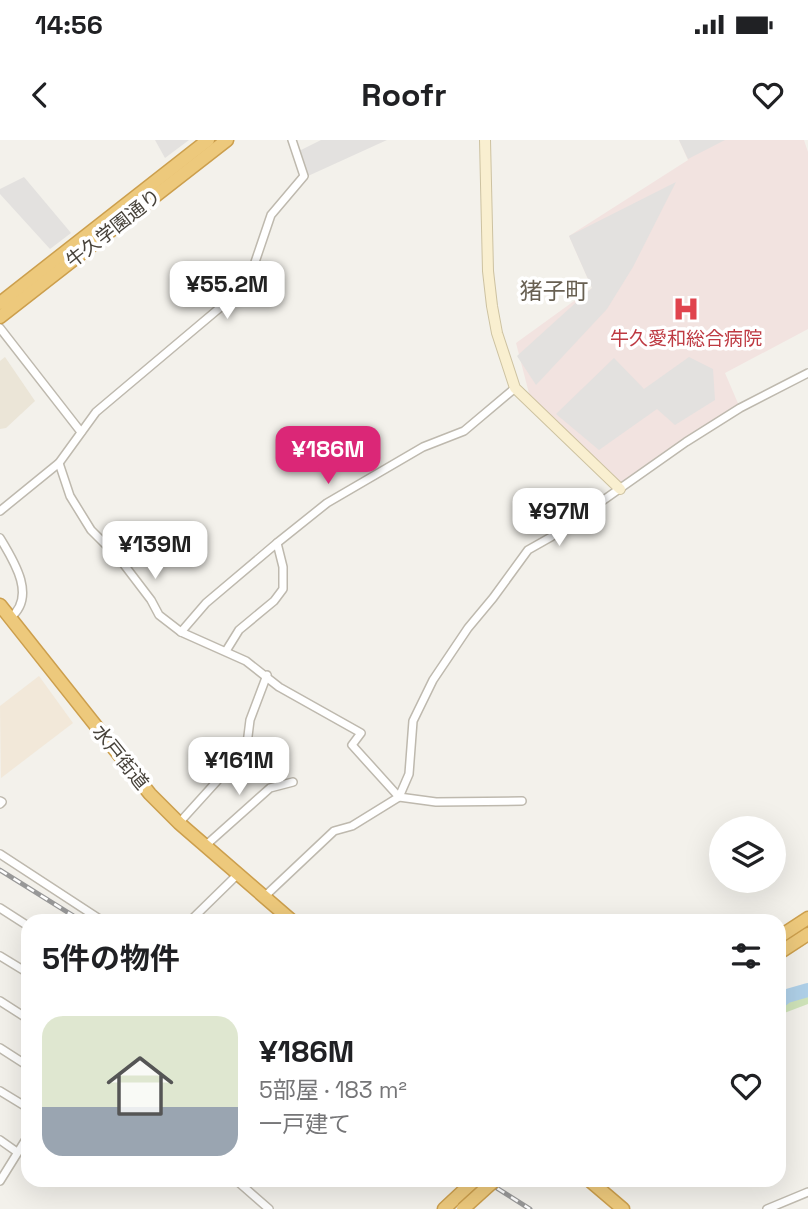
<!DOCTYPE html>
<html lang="ja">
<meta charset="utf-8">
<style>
:root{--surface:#fff;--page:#f6f6f6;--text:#202124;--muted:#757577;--line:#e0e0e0;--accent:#db2777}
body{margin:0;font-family:"Space Grotesk","Noto Sans JP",sans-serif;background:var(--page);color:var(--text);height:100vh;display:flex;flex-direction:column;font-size:26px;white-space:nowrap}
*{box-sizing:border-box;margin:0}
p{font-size:23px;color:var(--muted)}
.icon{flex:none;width:38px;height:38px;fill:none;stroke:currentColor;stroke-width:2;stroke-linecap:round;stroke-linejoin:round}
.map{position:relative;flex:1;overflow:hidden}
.drawer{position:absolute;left:21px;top:774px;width:765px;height:273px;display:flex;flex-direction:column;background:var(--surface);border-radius:21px;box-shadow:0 7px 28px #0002}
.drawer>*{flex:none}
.buttons{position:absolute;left:709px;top:676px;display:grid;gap:14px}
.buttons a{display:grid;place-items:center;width:77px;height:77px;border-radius:50%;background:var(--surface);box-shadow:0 7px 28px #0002;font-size:35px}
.price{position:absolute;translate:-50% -60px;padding:0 16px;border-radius:14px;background:#fff;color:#222;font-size:23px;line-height:46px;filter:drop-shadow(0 2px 4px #0008)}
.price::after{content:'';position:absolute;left:50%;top:42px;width:21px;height:16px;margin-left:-10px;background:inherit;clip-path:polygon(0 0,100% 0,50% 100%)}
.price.selected{background:var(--accent);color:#fff}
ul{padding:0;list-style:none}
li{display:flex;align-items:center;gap:21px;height:175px;padding:0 21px}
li+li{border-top:2px solid var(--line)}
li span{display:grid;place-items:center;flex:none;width:196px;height:140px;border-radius:21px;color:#555}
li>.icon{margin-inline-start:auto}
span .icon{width:84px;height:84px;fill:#fffc;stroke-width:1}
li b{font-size:30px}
h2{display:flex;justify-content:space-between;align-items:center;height:84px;padding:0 21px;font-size:30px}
.status{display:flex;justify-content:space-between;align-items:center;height:49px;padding:0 35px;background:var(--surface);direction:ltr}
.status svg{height:19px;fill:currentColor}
header{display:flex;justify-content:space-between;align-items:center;height:91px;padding:0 21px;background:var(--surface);font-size:32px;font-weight:600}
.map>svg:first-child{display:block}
</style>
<div class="status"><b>14:56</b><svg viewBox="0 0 49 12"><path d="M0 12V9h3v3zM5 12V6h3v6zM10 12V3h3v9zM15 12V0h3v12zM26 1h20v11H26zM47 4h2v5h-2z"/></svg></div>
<header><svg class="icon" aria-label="back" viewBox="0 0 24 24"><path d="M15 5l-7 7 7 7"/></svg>Roofr<svg class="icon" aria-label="heart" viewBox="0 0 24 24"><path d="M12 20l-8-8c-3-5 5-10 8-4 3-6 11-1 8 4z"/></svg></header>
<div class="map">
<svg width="808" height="1069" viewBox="0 0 808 1069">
<rect width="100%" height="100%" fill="#f3f1eb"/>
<polygon fill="#f2e8d9" points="39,536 73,583 1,638 0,566"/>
<polygon fill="#ebe5d7" points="5,217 35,261 6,288 0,289 0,221"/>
<polygon fill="#f2e3e0" points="679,0 804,0 808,12 808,189 725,233 740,268 620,349 532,265 516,203 592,148 569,96 688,20"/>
<polygon fill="#cfe3b9" points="808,854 808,864 779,875 779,867"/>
<g fill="#e3e1df">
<polygon points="155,0 189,0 165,18"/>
<polygon points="321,0 387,0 308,36 299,11"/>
<polygon points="679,0 725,0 688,19"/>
<polygon points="24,37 71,93 50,109 0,54 0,49"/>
<polygon points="676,42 633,127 607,169 536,245 517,216 592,148 569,96"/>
<polygon points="689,217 713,229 715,260 675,285 657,269 599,310 556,274 614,218 644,249"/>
</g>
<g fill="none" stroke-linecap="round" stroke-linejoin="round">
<polyline stroke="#afd0e8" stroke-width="14" points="779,862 787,856 808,850"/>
<g stroke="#beb9ae" stroke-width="10">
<g id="street">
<polyline points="0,188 81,292"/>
<polyline points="59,323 70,356 91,390 119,418 151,460 159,475 181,492 246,521 279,547 361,593 352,605 399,657 436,662 522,661"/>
<polyline points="0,371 59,323 96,272 235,155 252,131 271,75 304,36 292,0"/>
<path d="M0,398C14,421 37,457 10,478"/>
<polyline points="181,492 206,463 277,403"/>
<polyline points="226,511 239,490 274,461 283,449 283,427 277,403 327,363 423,307 464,291 515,248"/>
<polyline points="0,661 2,662 0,664"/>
<polyline points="179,683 237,619 247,604 250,580 267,535"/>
<polyline points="205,706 270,648 293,642"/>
<polyline points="0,714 101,780"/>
<polyline points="264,757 334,691 352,686 399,657 409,634 413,581 433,540 468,488 493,458 528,410 551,397 686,302 740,268 808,233"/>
<polyline points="0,768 28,786"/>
<polyline points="191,780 237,735"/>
<polyline points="0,816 28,833"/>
<polyline points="0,861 28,879"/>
<polyline points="0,908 28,926"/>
<polyline points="0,951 28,968"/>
<polyline points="0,1000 17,1012"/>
<polyline points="236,1040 269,1069"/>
<polyline points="0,1041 28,996"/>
<polyline points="767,1069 808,1052"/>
</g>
</g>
<g stroke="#cdc2a0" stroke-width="12">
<polyline id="secondary" points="485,0 488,131 492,166 497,193 515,248 620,349"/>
</g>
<g stroke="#cc9f4d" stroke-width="15">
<g id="highway">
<polyline points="0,163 208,0"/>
<polyline points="0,177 227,0"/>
<polyline points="0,465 150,654 179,683 291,780"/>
<polyline points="779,797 808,778"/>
<polyline points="779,813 808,794"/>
<polyline points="589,1040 623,1069"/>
<polyline points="444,1069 475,1040"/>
</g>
</g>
<use href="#street" stroke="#fff" stroke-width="7"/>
<use href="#secondary" stroke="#f9efd0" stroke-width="10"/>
<use href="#highway" stroke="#edc97c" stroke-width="12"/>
<g stroke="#989898" stroke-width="5">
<g id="rail">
<polyline points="0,730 80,780"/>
<polyline points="484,1040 530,1069"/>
</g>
</g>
<use href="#rail" stroke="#fff" stroke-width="2.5" stroke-dasharray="8" stroke-linecap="butt"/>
<g stroke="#cc9f4d" stroke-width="15" stroke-linecap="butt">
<polyline id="highway-bridge" points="463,1069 495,1040"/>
</g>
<use href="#highway-bridge" stroke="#edc97c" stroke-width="12"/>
</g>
<defs>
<g id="hospital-bare" transform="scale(2.1)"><path d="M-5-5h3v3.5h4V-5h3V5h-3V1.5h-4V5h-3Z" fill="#e0444e" stroke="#fff" stroke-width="2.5" paint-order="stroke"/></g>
</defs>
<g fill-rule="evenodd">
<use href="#hospital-bare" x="686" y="169"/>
</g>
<g text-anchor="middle" stroke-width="7" stroke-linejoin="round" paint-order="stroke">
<g font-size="19" fill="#47423a" stroke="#fff">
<text transform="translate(113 88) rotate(-38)" y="7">牛久学園通り</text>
<text transform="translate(121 617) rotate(51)" y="7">水戸街道</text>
</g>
<g font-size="19" fill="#be3a42" stroke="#fff">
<text x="686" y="205">牛久愛和総合病院</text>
</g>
<g font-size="23" fill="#686052" stroke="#fff">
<text x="554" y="159">猪子町</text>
</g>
</g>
</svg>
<div class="buttons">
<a><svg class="icon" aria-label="layers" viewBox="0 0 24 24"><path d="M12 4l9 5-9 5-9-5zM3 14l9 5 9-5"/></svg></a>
</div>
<b class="price" style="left:227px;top:181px">¥55.2M</b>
<b class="price selected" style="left:328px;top:346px">¥186M</b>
<b class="price" style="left:559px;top:408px">¥97M</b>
<b class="price" style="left:155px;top:441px">¥139M</b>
<b class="price" style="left:239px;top:657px">¥161M</b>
<section class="drawer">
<h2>5件の物件<svg class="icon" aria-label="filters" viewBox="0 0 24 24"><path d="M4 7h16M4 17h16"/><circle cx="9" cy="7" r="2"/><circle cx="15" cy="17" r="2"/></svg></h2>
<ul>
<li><span style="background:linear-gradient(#dfe7d0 65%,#9aa5b1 0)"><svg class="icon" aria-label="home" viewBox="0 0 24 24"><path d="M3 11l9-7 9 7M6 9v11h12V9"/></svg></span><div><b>¥186M</b><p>5部屋 · 183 m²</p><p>一戸建て</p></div><svg class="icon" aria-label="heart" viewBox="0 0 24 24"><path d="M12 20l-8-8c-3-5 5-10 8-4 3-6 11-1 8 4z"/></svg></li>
</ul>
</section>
</div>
